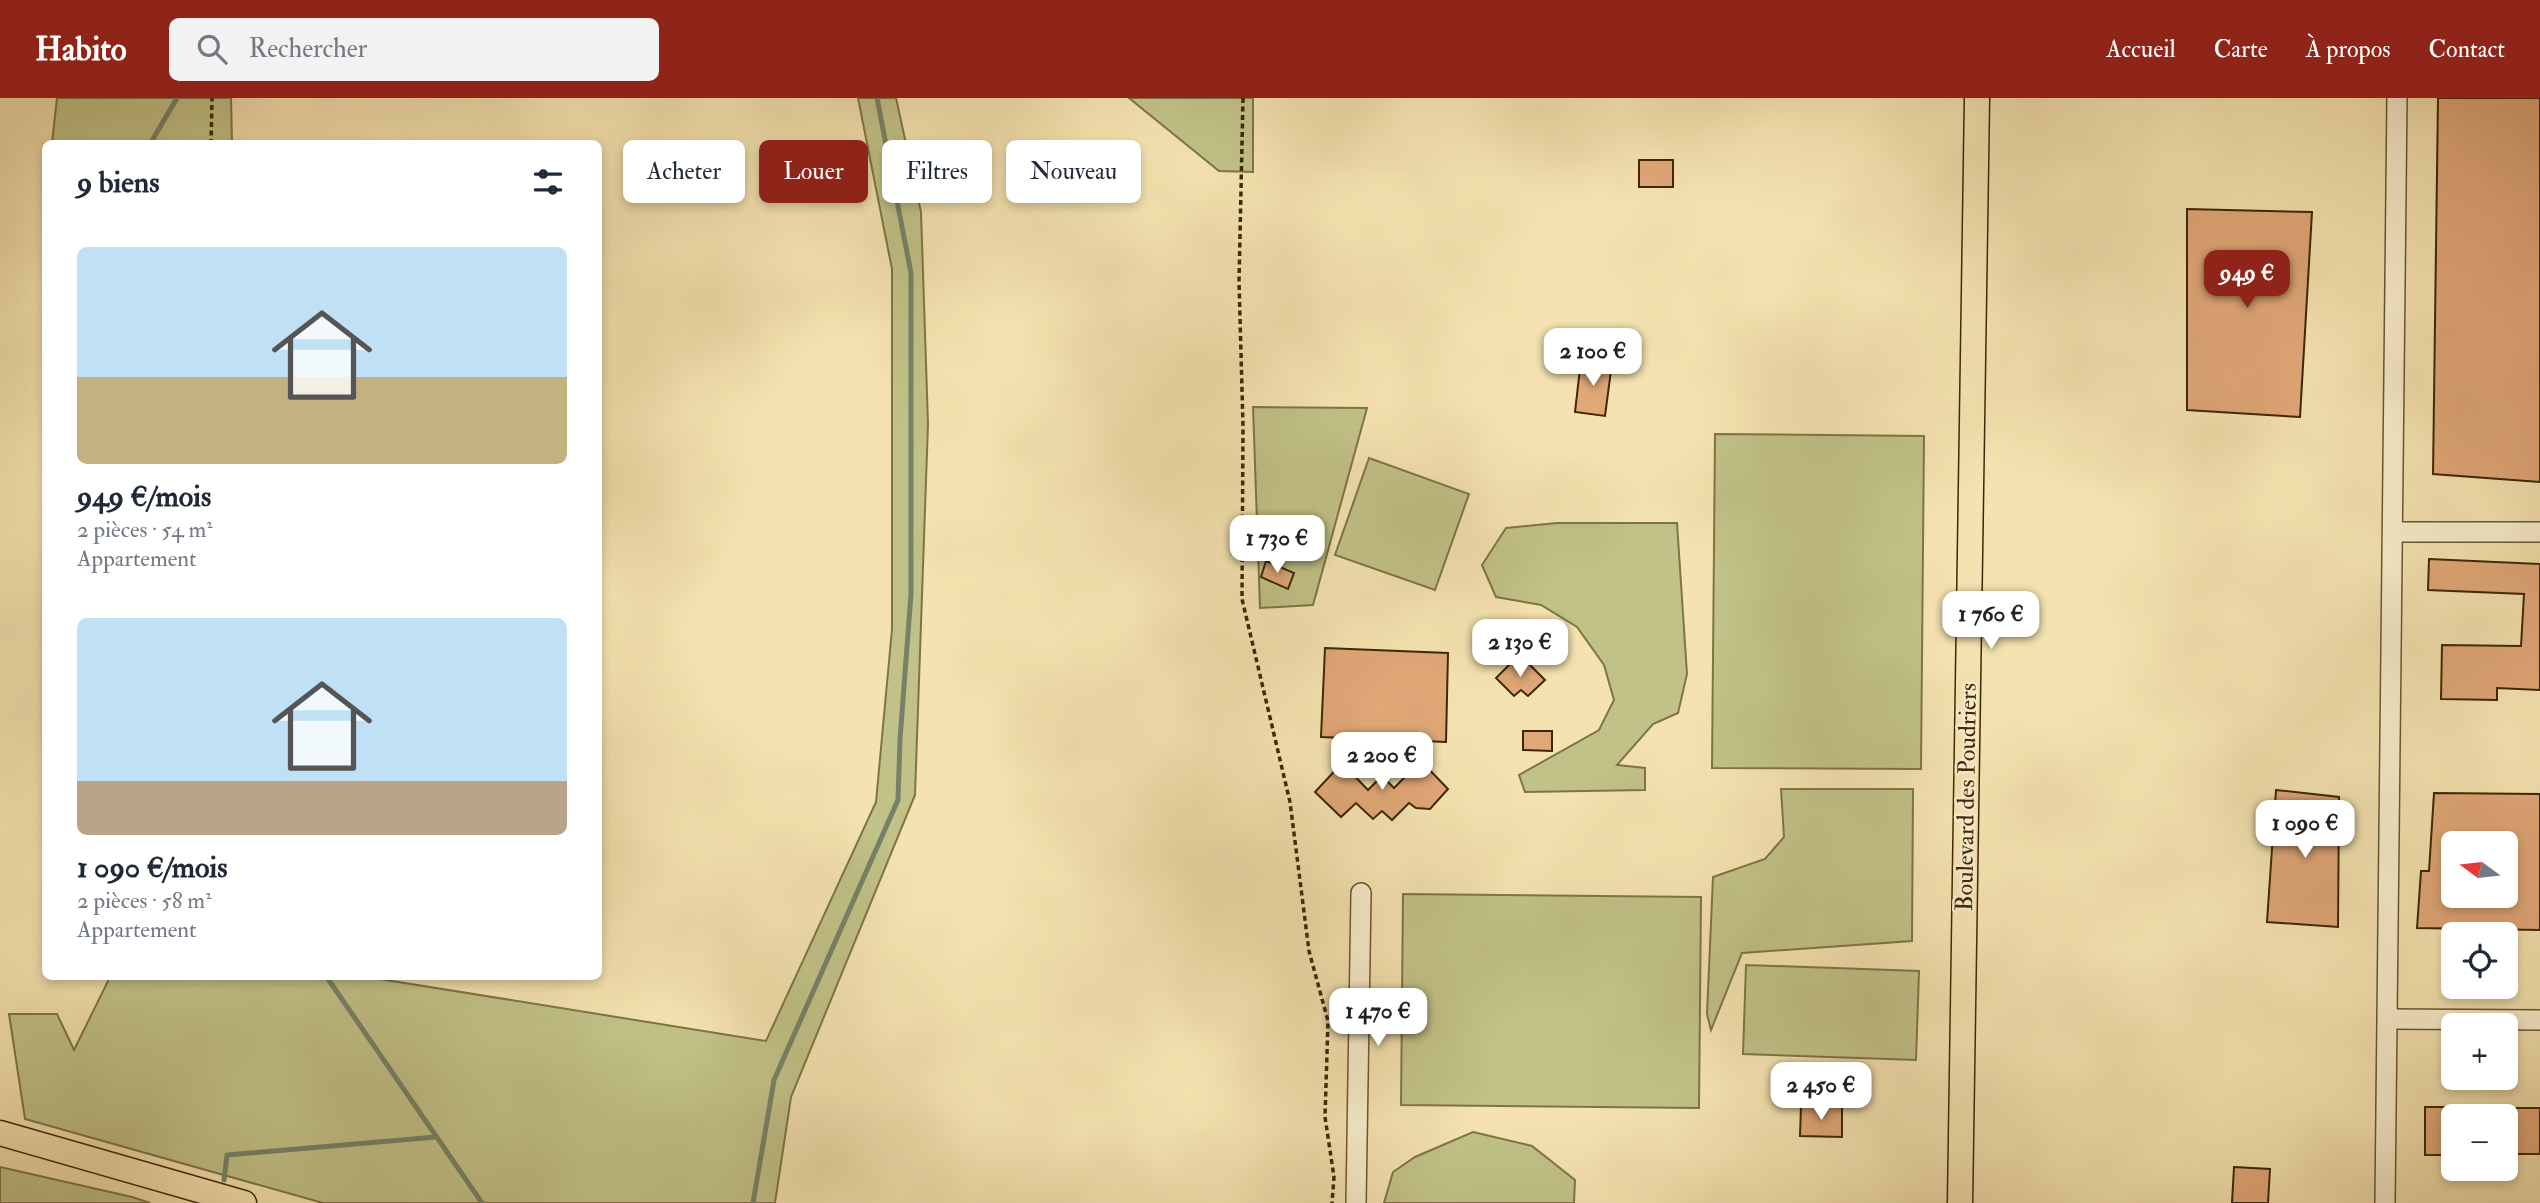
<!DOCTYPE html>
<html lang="fr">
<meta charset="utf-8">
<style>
:root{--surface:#fff;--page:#f2f2f3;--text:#1f2937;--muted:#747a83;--accent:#8f2418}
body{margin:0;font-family:"IM FELL Double Pica",serif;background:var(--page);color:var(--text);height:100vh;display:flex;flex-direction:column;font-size:26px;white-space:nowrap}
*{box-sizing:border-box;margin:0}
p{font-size:23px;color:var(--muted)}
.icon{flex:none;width:38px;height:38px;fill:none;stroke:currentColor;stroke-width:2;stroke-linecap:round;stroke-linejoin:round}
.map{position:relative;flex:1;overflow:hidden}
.details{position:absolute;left:42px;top:42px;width:560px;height:840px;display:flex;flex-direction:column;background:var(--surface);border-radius:10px;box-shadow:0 4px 10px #0003}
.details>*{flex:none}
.hud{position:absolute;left:623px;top:42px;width:665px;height:63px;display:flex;gap:14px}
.needle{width:46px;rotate:285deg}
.controls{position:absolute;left:2441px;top:733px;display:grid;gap:14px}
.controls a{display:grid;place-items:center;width:77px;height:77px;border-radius:10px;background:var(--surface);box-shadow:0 4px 10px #0003;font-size:35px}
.price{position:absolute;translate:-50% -60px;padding:0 16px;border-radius:14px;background:#fff;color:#222;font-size:23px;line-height:46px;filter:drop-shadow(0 2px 4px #0008)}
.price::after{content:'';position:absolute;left:50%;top:42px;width:21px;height:16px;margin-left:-10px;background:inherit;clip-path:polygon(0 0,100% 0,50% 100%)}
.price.active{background:var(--accent);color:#fff}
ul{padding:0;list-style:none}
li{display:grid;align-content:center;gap:14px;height:371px;padding:0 35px}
li span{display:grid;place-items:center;height:217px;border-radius:10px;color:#555}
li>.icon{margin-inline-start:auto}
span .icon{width:126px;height:126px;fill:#fffc;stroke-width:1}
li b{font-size:30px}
h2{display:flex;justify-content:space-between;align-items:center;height:84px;padding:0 35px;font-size:30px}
.tag{padding:0 24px;border-radius:10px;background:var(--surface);box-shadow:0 4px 10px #0003;font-size:24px;line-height:63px}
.tag.active{background:var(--accent);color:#fff}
header{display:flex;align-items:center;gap:42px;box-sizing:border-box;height:98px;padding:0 35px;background:var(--accent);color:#fff}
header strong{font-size:33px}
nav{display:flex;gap:38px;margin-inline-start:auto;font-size:24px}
.search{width:490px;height:63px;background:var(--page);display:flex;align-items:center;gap:18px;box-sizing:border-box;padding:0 24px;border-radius:10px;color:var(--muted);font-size:26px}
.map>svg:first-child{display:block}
</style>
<header>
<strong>Habito</strong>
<div class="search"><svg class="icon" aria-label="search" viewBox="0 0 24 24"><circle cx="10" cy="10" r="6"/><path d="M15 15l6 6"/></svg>Rechercher</div>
<nav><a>Accueil</a><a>Carte</a><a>À propos</a><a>Contact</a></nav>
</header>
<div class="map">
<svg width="2540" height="1105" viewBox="0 0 2540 1105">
<rect width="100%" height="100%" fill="#f4e3b0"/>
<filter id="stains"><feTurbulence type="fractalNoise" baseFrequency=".00286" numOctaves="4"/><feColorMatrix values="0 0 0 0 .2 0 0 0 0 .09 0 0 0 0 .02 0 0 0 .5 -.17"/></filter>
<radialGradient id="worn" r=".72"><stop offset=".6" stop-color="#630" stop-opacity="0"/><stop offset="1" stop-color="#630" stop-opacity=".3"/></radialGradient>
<g fill="#c1c287" stroke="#7f7446" stroke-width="2">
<polygon points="57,0 231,0 232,45 52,45"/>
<polygon points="858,0 896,0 921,114 928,326 915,697 791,999 775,1105 323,1105 25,1021 9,916 57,916 74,952 110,879 379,879 380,881 766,943 876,704 892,531 892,171"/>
<polygon points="1129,0 1253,0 1253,74 1219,73"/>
<polygon points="1253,309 1367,310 1313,507 1260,510"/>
<polygon points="1715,336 1924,338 1921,671 1712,670"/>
<polygon points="1369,360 1469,396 1435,492 1335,457"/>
<polygon points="1557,425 1677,425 1687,576 1678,615 1653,626 1617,667 1645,670 1645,692 1525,694 1519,677 1599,632 1614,602 1604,567 1577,529 1541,507 1496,499 1482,467 1506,430"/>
<polygon points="1781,691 1913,691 1912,843 1742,855 1711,932 1707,916 1713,779 1765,761 1784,739"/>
<polygon points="1403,796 1701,799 1699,1010 1401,1007"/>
<polygon points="1746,867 1919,873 1916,962 1743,956"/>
<polygon points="1473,1034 1532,1048 1575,1082 1574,1105 1384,1105 1393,1074 1415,1059"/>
<polygon points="0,1069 132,1099 150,1105 0,1105"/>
</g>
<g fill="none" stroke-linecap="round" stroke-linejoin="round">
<g stroke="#768268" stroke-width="5">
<polyline points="150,46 177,0"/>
<polyline points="326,878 482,1105"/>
<polyline points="224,1082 227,1057 436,1039"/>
<polyline points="753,1105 774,982 898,702 900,641 911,496 911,175 877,0"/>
</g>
</g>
<g fill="#e0a777" stroke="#3d2706" stroke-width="2" fill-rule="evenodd">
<polygon points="2438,0 2540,0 2540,384 2433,376"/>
<rect x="1639" y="62" width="34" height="27"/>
<polygon points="2187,111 2312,114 2300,319 2187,312"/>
<polygon points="1581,262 1612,265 1605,318 1575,314"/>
<polygon points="2429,461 2540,466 2540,592 2497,590 2497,602 2441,601 2442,547 2521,548 2524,496 2428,492"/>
<polygon points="1266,463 1294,475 1288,491 1261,479"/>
<polygon points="1325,550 1448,555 1446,644 1321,639"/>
<polygon points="1513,563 1522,571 1528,565 1545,582 1528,598 1521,592 1514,598 1496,580"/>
<polygon points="1523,633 1552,633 1552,653 1523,652"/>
<polygon points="1421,663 1448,691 1430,711 1416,710 1409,705 1392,722 1382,713 1373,721 1356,705 1341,719 1315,694 1342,665 1368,692 1382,678 1394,690"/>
<polygon points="2276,692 2339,699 2338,829 2267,824"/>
<path d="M2434,695L2540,696V832L2417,830L2421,773H2429ZM2454,746H2506V798H2454Z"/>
<polygon points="1801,1008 1842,1009 1842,1039 1800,1038"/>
<rect x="2425" y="1009" width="29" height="48"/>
<rect x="2506" y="1010" width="34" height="46"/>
<polygon points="2234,1069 2270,1071 2268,1105 2232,1105"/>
</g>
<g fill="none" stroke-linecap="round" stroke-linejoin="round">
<g stroke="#6b5630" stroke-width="22">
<g id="minor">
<polyline points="2393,434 2540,434"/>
<polyline points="2388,921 2540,922"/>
<polyline points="1356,1105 1361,795"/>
<polyline points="2385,1105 2397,0"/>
</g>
</g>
<g stroke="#3d2706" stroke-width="27">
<g id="major">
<polyline points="0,1035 244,1105"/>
<polyline points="1960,1105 1977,0"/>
</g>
</g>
<g stroke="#3d2706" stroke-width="3.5" stroke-dasharray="5 3.5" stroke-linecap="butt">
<polyline points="1243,0 1239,183 1243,328 1242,501 1290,704 1309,853 1328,923 1325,1019 1334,1079 1332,1105"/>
<polyline points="211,46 212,0"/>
</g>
<use href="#minor" stroke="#f8edcc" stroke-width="19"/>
<use href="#major" stroke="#f4e3b0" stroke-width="24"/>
</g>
<g text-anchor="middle" stroke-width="5" stroke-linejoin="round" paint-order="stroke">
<g font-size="24" fill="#3d2706" stroke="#f8edcc">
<text transform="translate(1966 699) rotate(-89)" y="8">Boulevard des Poudriers</text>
</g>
</g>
<rect width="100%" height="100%" filter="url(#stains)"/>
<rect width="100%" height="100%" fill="url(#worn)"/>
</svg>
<div class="controls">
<a><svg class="needle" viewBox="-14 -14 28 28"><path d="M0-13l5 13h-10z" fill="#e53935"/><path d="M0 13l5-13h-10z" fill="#747a83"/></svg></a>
<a><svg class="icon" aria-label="locate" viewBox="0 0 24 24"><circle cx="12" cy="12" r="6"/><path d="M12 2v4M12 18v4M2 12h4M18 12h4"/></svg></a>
<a>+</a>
<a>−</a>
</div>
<b class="price active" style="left:2247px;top:212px">949 €</b>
<b class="price" style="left:1593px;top:290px">2 100 €</b>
<b class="price" style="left:1277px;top:477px">1 730 €</b>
<b class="price" style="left:1991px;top:553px">1 760 €</b>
<b class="price" style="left:1520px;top:581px">2 130 €</b>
<b class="price" style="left:1382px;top:694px">2 200 €</b>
<b class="price" style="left:2305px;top:762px">1 090 €</b>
<b class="price" style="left:1378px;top:950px">1 470 €</b>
<b class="price" style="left:1821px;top:1024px">2 450 €</b>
<div class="hud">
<a class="tag">Acheter</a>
<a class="tag active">Louer</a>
<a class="tag">Filtres</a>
<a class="tag">Nouveau</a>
</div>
<section class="details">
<h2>9 biens<svg class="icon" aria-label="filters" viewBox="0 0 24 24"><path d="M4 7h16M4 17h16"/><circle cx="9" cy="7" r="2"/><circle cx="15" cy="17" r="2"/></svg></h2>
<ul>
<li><span style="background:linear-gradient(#bfe0f5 60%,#c2b280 0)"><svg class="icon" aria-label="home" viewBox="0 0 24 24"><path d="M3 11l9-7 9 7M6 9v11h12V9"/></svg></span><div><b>949 €/mois</b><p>2 pièces · 54 m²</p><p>Appartement</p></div></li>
<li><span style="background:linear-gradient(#bfe0f5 75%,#b9a48a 0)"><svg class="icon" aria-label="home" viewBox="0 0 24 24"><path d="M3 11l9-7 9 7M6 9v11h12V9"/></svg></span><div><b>1 090 €/mois</b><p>2 pièces · 58 m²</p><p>Appartement</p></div></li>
</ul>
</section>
</div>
